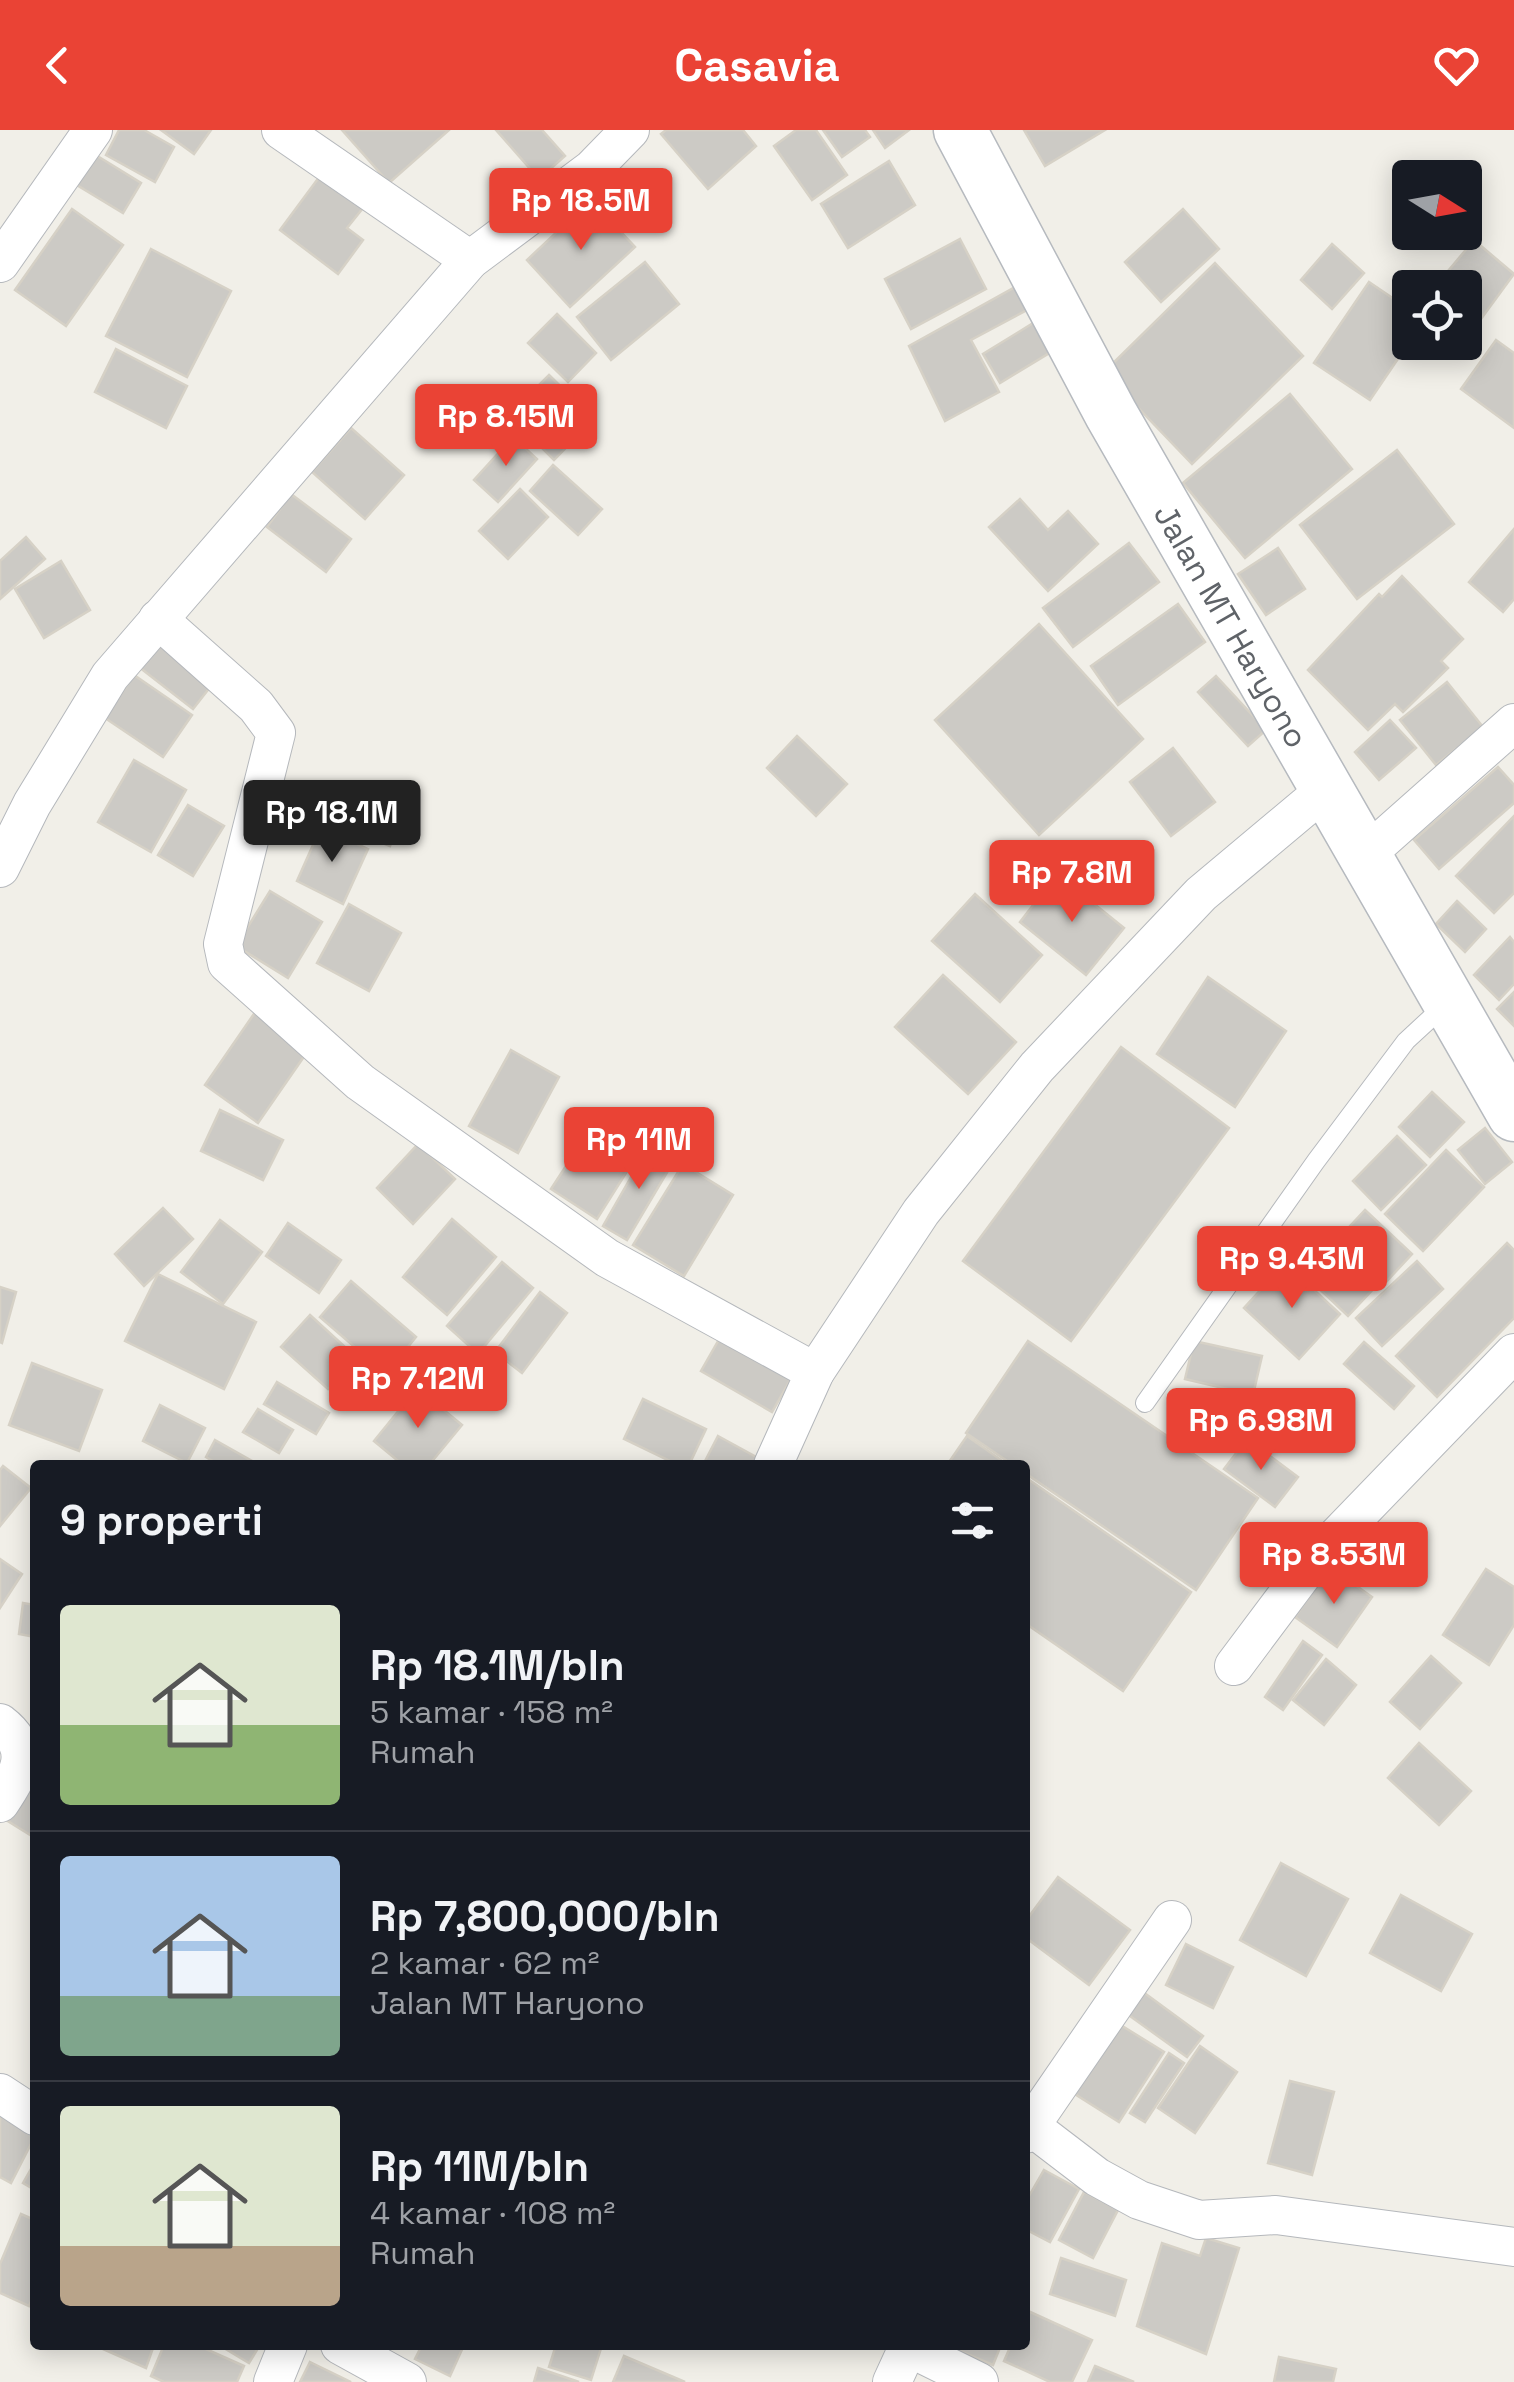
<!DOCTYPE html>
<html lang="id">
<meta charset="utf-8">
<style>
:root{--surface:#171b24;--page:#242831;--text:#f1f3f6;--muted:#9ea1a6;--line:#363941;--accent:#ea4335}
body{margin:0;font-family:"Space Grotesk",sans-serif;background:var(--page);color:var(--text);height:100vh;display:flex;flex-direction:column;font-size:38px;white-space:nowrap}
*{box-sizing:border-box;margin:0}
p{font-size:32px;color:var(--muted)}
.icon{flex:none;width:55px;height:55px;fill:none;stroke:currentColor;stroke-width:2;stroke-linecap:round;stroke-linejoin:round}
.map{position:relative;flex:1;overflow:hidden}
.details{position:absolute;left:30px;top:1330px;width:1000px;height:890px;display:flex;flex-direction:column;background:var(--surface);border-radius:10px;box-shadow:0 5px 25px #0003}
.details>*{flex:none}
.needle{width:65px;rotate:101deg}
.fabs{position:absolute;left:1392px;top:30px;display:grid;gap:20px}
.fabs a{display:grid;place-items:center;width:90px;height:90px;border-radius:10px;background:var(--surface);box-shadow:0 5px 25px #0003;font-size:50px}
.price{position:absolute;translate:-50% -85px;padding:0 22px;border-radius:10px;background:var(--accent);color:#fff;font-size:32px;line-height:65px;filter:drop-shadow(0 2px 5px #0008)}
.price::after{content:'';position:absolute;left:50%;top:60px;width:30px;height:22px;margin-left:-15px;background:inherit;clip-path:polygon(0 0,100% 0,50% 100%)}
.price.on{background:#222;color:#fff}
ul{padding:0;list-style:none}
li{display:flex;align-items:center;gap:30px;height:250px;padding:0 30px}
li+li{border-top:2px solid var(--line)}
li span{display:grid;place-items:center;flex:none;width:280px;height:200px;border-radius:10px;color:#555}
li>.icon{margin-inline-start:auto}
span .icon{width:120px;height:120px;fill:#fffc;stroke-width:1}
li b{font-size:42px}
h2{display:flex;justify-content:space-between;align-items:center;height:120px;padding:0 30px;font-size:42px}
header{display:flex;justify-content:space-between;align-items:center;height:130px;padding:0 30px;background:var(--accent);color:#fff;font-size:45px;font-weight:600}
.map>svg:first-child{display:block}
</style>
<header><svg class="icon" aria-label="back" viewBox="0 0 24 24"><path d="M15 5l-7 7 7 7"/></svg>Casavia<svg class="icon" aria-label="heart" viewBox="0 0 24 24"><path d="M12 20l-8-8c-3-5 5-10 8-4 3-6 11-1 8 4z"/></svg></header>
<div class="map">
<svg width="1514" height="2252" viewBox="0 0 1514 2252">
<rect width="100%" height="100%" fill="#f1efe8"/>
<g fill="#cccac5" stroke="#d6d1c6" stroke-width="2.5">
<polygon points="119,0 144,0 174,17 155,52 106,25"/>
<polygon points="161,0 211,0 194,24"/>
<polygon points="342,0 449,0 389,53"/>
<polygon points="496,0 542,0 565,26 539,49"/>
<polygon points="666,0 743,0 756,16 708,59 661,4"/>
<polygon points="796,0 816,0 847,45 812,70 774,16"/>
<polygon points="823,0 865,0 870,7 842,27"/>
<polygon points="873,0 909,0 885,18"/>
<polygon points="1024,0 1105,0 1045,36"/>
<polygon points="86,19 141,53 123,83 67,49"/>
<polygon points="889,31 915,75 848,118 821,74"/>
<polygon points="320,46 363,78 347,98 363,110 338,144 280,100"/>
<polygon points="591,70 635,117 570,177 527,130"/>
<polygon points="72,79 123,115 66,196 15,160"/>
<polygon points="1183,79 1219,119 1161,172 1125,132"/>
<polygon points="960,109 986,159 911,199 885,149"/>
<polygon points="1474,110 1514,144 1481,189 1465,176 1465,158 1443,158 1438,153"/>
<polygon points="1332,114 1364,143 1332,179 1301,150"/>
<polygon points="151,119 231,161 187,247 106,206"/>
<polygon points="645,132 679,174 611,230 577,187"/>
<polygon points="1215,133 1303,226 1192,334 1104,242"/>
<polygon points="1369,152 1410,180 1410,211 1370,270 1314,233"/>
<polygon points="1017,156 1029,179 971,210 999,262 945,291 909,216"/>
<polygon points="557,184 596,223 568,252 528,213"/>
<polygon points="1038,190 1056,219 1000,253 983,224"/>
<polygon points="1496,210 1514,223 1514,298 1461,259"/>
<polygon points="116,219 187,256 166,298 95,262"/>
<polygon points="549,245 594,289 554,330 509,285"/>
<polygon points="1290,264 1352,339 1245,428 1183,353"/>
<polygon points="351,298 404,345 365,389 312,342"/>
<polygon points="513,307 537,329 498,372 474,350"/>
<polygon points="1397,320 1454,394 1357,469 1300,395"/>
<polygon points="553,335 602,379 578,405 530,361"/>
<polygon points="520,359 548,387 508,429 479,401"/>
<polygon points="291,364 351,409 326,442 267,397"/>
<polygon points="1020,369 1048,400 1068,381 1098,414 1048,461 989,397"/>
<polygon points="1514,399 1514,469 1503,482 1469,452"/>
<polygon points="26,407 45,429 0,469 0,431"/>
<polygon points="1129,413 1159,452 1073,517 1043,478"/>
<polygon points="1278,418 1305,459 1266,485 1238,444"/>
<polygon points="61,431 90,480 44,508 15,459"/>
<polygon points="1402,446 1463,509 1441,531 1448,538 1403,582 1395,574 1368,600 1308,540 1379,464 1382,467"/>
<polygon points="1178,474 1205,512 1118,575 1091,536"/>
<polygon points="1039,494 1143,609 1039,705 935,590"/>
<polygon points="157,513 211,556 193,579 139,537"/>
<polygon points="134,545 192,585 163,627 105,588"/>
<polygon points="1216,546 1266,600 1248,616 1198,562"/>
<polygon points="1447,552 1483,597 1436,635 1400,590"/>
<polygon points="1390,590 1416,618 1379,650 1355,622"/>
<polygon points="797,606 847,654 816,686 767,638"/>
<polygon points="1173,618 1215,672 1171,706 1130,652"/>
<polygon points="134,630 186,660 151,722 98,692"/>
<polygon points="1498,637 1514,655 1514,673 1439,739 1414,710"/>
<polygon points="336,657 403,683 390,716 324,689"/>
<polygon points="188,675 224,696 193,746 158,725"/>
<polygon points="1514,686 1514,763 1494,783 1456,746"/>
<polygon points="321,697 368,719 343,774 297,751"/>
<polygon points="1057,744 1124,798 1086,845 1020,792"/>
<polygon points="270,761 322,792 288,848 236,816"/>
<polygon points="975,764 1042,825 1000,872 932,811"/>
<polygon points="1457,771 1486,799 1465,822 1436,794"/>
<polygon points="349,774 401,803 369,861 317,833"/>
<polygon points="1510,807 1514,812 1514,854 1499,870 1474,845"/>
<polygon points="943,845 1016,912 968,964 895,897"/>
<polygon points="1208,847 1286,901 1235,977 1157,924"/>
<polygon points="1514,862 1514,896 1497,879"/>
<polygon points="258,878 312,915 258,993 205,955"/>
<polygon points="1121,917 1229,998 1071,1211 963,1131"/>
<polygon points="511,920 559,947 518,1023 469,996"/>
<polygon points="1432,962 1464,992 1430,1027 1399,997"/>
<polygon points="220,980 283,1010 263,1050 201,1021"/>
<polygon points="598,987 643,1016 597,1089 551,1059"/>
<polygon points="1485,998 1512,1032 1485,1054 1458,1020"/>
<polygon points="1397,1006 1426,1035 1381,1080 1353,1051"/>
<polygon points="418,1014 455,1049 413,1094 377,1058"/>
<polygon points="650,1014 675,1029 627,1110 603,1096"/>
<polygon points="1446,1020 1484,1057 1423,1121 1385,1084"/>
<polygon points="683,1034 733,1065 684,1146 633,1115"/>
<polygon points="163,1078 193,1109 144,1156 115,1124"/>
<polygon points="1365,1080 1412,1124 1386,1152 1339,1108"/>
<polygon points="452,1089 496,1127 447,1185 403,1147"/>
<polygon points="220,1090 262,1122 223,1174 181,1142"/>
<polygon points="288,1093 341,1130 319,1163 266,1126"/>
<polygon points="1317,1100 1376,1156 1348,1186 1289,1130"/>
<polygon points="1507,1113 1514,1120 1514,1188 1437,1267 1396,1226"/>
<polygon points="1417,1131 1443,1159 1382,1216 1356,1188"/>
<polygon points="502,1132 533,1158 478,1224 447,1196"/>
<polygon points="1285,1133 1340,1184 1299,1229 1244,1178"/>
<polygon points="158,1144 256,1192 224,1259 125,1211"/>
<polygon points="351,1151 416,1207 386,1244 320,1187"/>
<polygon points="0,1157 16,1162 2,1213 0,1212"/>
<polygon points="540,1162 567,1183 522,1243 495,1222"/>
<polygon points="310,1185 356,1227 328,1259 281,1217"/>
<polygon points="725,1199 796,1240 772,1282 701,1241"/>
<polygon points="1028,1211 1258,1368 1196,1460 1025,1343 1025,1335 1013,1335 966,1303"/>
<polygon points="1194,1211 1262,1226 1253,1265 1185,1249"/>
<polygon points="1364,1212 1414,1256 1394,1279 1344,1234"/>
<polygon points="32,1233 102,1260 79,1321 9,1295"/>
<polygon points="277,1252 329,1283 316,1304 264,1274"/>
<polygon points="417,1258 462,1295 429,1335 403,1335 374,1311"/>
<polygon points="643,1269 706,1299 689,1335 678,1335 624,1309"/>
<polygon points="160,1275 205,1298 187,1333 143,1311"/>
<polygon points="258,1279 293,1300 279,1323 243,1302"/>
<polygon points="718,1306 758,1328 754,1335 703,1335"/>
<polygon points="967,1306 1008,1335 947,1335"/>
<polygon points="1247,1309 1298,1347 1275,1377 1224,1339"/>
<polygon points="215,1310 259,1335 219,1335 206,1327"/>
<polygon points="3,1336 31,1358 0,1396 0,1340"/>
<polygon points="1025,1347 1191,1462 1123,1561 1025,1493"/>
<polygon points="0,1429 22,1444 0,1478"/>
<polygon points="1330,1437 1372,1467 1337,1517 1295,1487"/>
<polygon points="1486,1439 1514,1457 1514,1495 1489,1535 1443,1505"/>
<polygon points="23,1473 35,1475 35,1507 19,1504"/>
<polygon points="1303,1511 1322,1525 1283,1580 1265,1567"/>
<polygon points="1431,1526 1461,1553 1420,1599 1390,1572"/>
<polygon points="1326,1529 1356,1555 1324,1595 1293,1570"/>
<polygon points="1419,1613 1471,1661 1439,1695 1388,1648"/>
<polygon points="29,1646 35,1650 35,1708 3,1688"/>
<polygon points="1281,1733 1348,1769 1306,1846 1240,1810"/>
<polygon points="1058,1747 1130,1800 1089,1855 1025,1807 1025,1792"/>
<polygon points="1401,1765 1472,1804 1441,1861 1370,1823"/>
<polygon points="1186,1814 1233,1837 1213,1878 1166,1855"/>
<polygon points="1139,1859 1203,1906 1187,1927 1123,1881"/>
<polygon points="1111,1889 1164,1922 1119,1992 1067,1959"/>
<polygon points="1200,1916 1237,1942 1195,2003 1158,1978"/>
<polygon points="1169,1923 1184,1933 1145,1992 1130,1983"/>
<polygon points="1290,1951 1334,1962 1312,2045 1268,2033"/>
<polygon points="0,1986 35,2006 11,2053 0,2047"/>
<polygon points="35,2032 35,2060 23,2053"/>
<polygon points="1044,2040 1079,2059 1050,2112 1025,2099 1025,2073"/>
<polygon points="1084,2062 1118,2080 1093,2128 1059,2110"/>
<polygon points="21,2084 35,2090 35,2162 29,2176 0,2163 0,2134"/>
<polygon points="1206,2108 1239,2118 1206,2224 1137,2196 1162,2113 1200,2126"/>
<polygon points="1061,2128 1126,2150 1115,2186 1050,2164"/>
<polygon points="1028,2181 1092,2210 1072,2252 1050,2252 1004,2231 1011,2215 1025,2215"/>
<polygon points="94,2215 154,2215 146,2238"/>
<polygon points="164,2215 197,2215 244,2236 237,2252 164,2252 151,2246"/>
<polygon points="219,2215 260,2215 249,2233"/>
<polygon points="422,2215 464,2215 450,2246 415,2229"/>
<polygon points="556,2215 602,2215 591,2250 549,2237"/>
<polygon points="957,2215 1001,2215 993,2235 955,2219"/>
<polygon points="624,2226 685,2252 613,2252"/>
<polygon points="1279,2227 1336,2239 1333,2252 1274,2252"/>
<polygon points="310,2232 351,2252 300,2252"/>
<polygon points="1095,2236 1134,2252 1088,2252"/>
<polygon points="538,2238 579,2252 534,2252"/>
</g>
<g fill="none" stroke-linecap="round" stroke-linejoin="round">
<g stroke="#b5b8bc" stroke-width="20">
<polyline id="service" points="1145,1273 1316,1031 1406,911 1445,875"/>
</g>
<g stroke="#b5b8bc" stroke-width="40">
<g id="minor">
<polyline points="281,0 470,130"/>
<polyline points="0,133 93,0"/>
<polyline points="158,489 256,576 276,603 223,814 227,833 360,952 607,1128 815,1242"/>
<polyline points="1363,727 1514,593"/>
<polyline points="0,738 32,674 110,546 470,130 592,39 630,0"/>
<polyline points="773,1335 815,1242 921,1082 1037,937 1201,764 1324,661"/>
<polyline points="1234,1536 1311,1433 1514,1223"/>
<path d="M0,1593C34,1619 20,1643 0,1673"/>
<polyline points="0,1963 35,1986"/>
<polyline points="1025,1992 1097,2047 1139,2070 1199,2090 1276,2085 1514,2117"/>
<polyline points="1025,2004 1172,1790"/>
<polyline points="340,2215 407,2252"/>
<polyline points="908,2217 979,2252"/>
<polyline points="273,2252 288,2215"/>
<polyline points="892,2252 909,2215"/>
</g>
</g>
<g stroke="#b6babf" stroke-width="55">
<polyline id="secondary" points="960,0 1111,284 1514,985"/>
</g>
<use href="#service" stroke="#fff" stroke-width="18"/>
<use href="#minor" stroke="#fff" stroke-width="38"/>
<use href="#secondary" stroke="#fff" stroke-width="52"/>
</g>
<g text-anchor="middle" stroke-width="10" stroke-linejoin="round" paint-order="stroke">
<g font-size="32" fill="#5f6368" stroke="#fff">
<text transform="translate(1231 496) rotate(60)" y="11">Jalan MT Haryono</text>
</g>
</g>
</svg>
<div class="fabs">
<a><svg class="needle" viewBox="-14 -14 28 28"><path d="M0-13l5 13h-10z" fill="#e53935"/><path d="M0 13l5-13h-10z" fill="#9ea1a6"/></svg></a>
<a><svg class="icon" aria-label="locate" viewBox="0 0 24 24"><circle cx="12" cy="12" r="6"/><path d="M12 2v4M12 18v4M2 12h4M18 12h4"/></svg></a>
</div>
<b class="price" style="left:581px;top:123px">Rp 18.5M</b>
<b class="price" style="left:506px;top:339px">Rp 8.15M</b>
<b class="price on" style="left:332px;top:735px">Rp 18.1M</b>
<b class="price" style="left:1072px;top:795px">Rp 7.8M</b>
<b class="price" style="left:639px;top:1062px">Rp 11M</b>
<b class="price" style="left:1292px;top:1181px">Rp 9.43M</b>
<b class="price" style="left:418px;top:1301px">Rp 7.12M</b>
<b class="price" style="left:1261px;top:1343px">Rp 6.98M</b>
<b class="price" style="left:1334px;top:1477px">Rp 8.53M</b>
<section class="details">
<h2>9 properti<svg class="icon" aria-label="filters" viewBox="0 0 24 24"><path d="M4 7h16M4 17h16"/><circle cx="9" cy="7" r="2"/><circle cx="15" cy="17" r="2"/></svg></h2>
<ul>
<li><span style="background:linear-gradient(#dfe7d0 60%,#8fb573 0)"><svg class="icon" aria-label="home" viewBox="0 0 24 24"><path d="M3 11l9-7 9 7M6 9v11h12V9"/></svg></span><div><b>Rp 18.1M/bln</b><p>5 kamar · 158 m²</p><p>Rumah</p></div></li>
<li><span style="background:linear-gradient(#a9c7e8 70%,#7fa58c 0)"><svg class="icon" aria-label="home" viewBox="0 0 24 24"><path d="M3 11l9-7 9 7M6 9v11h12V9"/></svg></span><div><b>Rp 7,800,000/bln</b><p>2 kamar · 62 m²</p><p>Jalan MT Haryono</p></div></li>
<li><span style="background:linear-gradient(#dfe7d0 70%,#b9a48a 0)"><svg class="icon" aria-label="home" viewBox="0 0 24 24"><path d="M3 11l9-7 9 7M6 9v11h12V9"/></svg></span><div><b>Rp 11M/bln</b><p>4 kamar · 108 m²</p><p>Rumah</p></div></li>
</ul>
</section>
</div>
